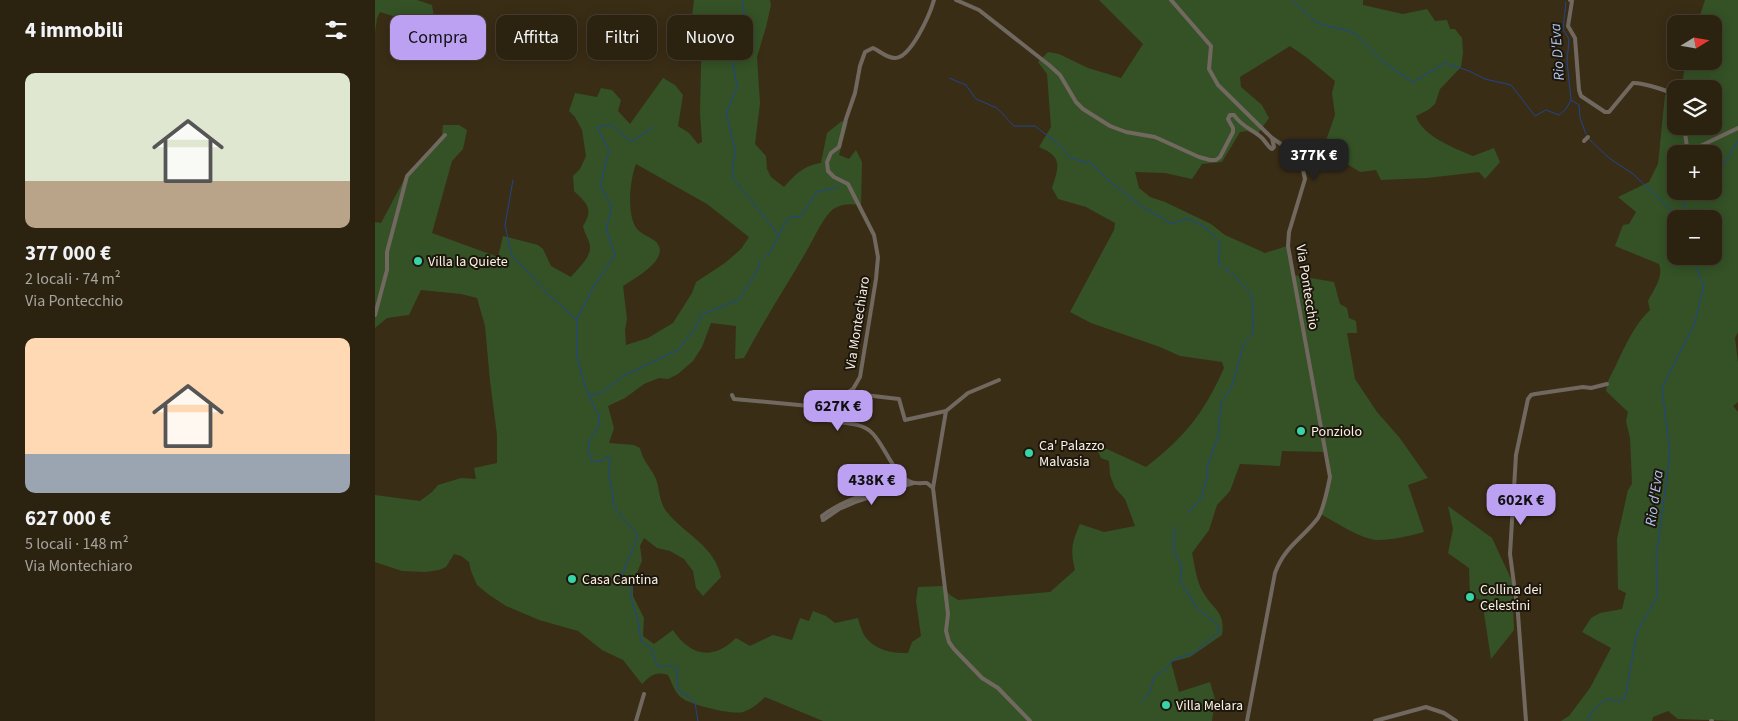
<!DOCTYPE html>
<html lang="it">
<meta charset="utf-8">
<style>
:root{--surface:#2c2210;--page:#342a19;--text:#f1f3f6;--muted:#a6a49f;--line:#483f30;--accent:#bca0f2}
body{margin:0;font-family:"Source Sans 3",sans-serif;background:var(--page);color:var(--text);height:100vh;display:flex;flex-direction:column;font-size:19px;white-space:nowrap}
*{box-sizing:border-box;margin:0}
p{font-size:16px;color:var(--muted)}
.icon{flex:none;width:28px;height:28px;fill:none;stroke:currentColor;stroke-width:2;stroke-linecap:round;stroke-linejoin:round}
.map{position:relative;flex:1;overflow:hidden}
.panel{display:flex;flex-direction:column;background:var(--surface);width:375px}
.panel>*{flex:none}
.hud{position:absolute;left:15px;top:15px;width:475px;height:45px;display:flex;gap:10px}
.needle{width:32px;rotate:79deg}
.tools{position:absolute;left:1292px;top:15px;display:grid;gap:10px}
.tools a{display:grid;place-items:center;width:55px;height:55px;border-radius:10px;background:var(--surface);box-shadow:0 2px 12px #0003,0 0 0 1px var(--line);font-size:25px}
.price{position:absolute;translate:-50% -42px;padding:0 11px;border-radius:10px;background:var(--accent);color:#111;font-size:16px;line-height:32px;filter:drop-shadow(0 1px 2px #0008)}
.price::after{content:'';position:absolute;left:50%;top:30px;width:15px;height:11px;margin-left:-8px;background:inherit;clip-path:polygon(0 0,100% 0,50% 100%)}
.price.active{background:#222;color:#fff}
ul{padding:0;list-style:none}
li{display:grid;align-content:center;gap:10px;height:265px;padding:0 25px}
li span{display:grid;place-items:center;height:155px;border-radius:10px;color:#555}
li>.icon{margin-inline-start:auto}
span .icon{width:90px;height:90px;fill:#fffc;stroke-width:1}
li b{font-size:21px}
h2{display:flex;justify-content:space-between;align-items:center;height:60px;padding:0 25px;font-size:21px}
.chip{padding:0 18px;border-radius:10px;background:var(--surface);box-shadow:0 2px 12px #0003,0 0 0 1px var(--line);font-size:18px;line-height:45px}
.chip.active{background:var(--accent);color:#111}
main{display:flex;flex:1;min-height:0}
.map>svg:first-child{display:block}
</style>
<main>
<section class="panel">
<h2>4 immobili<svg class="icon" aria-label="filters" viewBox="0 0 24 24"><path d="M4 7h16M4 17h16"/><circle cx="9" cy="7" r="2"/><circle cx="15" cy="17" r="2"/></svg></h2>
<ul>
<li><span style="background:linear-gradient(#dfe7d0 70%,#b9a48a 0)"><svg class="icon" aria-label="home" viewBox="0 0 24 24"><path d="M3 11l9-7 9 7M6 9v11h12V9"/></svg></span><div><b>377 000 €</b><p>2 locali · 74 m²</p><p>Via Pontecchio</p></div></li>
<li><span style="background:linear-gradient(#ffd9b3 75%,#9aa5b1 0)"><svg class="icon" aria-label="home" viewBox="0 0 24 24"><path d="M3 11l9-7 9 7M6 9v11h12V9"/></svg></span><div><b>627 000 €</b><p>5 locali · 148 m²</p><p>Via Montechiaro</p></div></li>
</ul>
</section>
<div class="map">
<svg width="1363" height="721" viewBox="0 0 1363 721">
<rect width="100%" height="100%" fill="#3a2d16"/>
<g fill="#345226" fill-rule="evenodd">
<polygon points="0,0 42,0 57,5 60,24 40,23 5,12 2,18 0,32"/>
<path d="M319,0H395L396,5L391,27L382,57L385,103L380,144L391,156L392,169L396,177L409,187C422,173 428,166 446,163L452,133L467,121L473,122L464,155L474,159L481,150L487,162L486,205C478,204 468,203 460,208C449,214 438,241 431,252C410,288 388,322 369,358L360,359L361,326L336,323L327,347L318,361L303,374L293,379L284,378L269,384L250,398L233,406L239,428L234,443L259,445L265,448C268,461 273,464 279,475C285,485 283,500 291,511C310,535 339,545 346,577L328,596L321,588L318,571L309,559L295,551L282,548L269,538L265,546L267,561L258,582V596L269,618L268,636L279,644L298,630C315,656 338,661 361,638L375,646L398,635L417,640L425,618L434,621L438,611L451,616L460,623L483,618C484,623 486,628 488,633C496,649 517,654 533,653L537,642L546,636L541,601L543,587L568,586L575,595L583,600L675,592L700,570C695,550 697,542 705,524L729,532L760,526L750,499L740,488L735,475L734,461L726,458L719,443L771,467C810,437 829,413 849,368L847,362L805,356L785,347L716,323L695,312L739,230L740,223L711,207L683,199L677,188C684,166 688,157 664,147L676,127L672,74L663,62L673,52L684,54L713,68L746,78L768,44L724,0H988V5L1028,14L1052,9L1060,21L1072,20L1075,29H1080L1087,38L1088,53L1086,67L1065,89L1060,104L1053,110L1041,116C1047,136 1079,148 1098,156L1119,148L1125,162L1110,179L1104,172L1052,178L1006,180L1001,170L985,172L964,159L950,156L949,146L960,115L957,93L960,81L931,57L915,46L865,77L866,87L887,105L894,118L882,135L872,131L865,132L847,162L827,164L817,179L790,173L760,172L764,188L775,197L790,202L836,224L850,235L890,253L912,246L918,275L959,282L965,304L972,308L974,318L981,321L982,333H972L980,379L1002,412L1024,437L1053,478L1033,485L1049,532C1034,536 1018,540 1003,540C985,539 961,522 945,514L954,484L951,452L907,451L905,466L865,464L855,491L842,505L834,530L817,553C820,566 821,581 828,592C837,609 851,611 847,635L815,657L796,662L804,692L835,682L840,699L837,721H448L390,697C383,704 377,709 368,712C358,715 315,705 307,698C300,693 297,683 293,675C281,671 276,675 267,684L248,660L227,650L203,631L164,620L131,606L113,594L102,585L96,571L94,562L86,556L79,554L71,567L64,570L51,572L27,571L0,562V495L45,501L57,492L63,485L86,478L101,479L99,468L122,463V435L115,381L110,326L102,298L86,294L46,290L34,315L12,318L0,328V222L6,223L30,178L67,135L68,125H84L92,130L88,149L77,161L57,233L123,257L128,236L163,245L168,249L176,266L196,277C203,268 216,258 215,246C214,239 209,233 208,226C219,208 212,204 199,191L198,176L205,169L211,156L207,130L200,117L194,111L200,93L222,97L226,88L237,90L246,100L243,111L255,124L288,78L300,85L308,95L303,126L314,133L323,144L327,142L325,113L327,22L317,16ZM261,164L332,204L374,237L366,249L350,263L321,282L317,293L298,323L273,338L251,345L250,330L252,319L248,286C259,279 297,258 281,242C276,237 267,235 262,229C251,215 255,179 261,164Z"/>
<path d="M1330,0H1363V332L1360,338L1363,362V402L1358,406L1363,412V721L1303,719L1293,711L1278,717L1277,721H1186L1194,716L1215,688L1236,648L1207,632L1216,618L1225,613L1247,609L1251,593L1243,589L1242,539L1253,490L1257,484L1255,438L1251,421L1253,412L1231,391L1233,381C1246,357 1255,329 1275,310L1273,301C1279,289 1289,277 1284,264L1240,246L1248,225L1254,224L1261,212L1243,197L1274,182L1283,164L1290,95L1301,91V126H1339V89H1308V78L1311,61H1339V24H1322ZM1301,154H1339V191H1301ZM1301,219H1339V256H1301Z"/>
<polygon points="1073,506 1117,538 1137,581 1139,630 1116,659 1107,600 1095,597 1094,568 1073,553 1078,529"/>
</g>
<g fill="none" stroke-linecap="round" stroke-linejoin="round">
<g stroke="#20458d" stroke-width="1">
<polyline points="367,0 370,19 356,50 362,87 351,114 360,150 357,177 404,235 395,253 389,257"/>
<polyline points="917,0 942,23 980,33 1007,61 1038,82 1070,63 1094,71 1110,79 1136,85 1160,116 1171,110 1184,115 1191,109 1196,100"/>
<polyline points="1191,2 1188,29 1194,39 1192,62 1196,99"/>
<polyline points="574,78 591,85 601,99 622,108 639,126 660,126 683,144 696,158 717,164 734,181 766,206 797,224 812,218 830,227 845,243 844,264 860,276 877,295 878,333 869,343 857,386 846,403 843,437 832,468 833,475 826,498 813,513"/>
<polyline points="1196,100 1204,105 1205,118 1211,134"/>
<path d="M279,127L256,142L236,124L222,127L234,151L225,186L237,206L231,229L240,255L219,286L202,319V357L211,389L224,416V426L214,441L213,450L216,460L218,462L226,461L232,457L235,458L234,476L237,490L238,504L246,516L263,535C259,548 252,560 248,574L257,587L256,597L263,621L266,641L276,648L282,665L286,667C292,665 297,665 302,669L303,688L306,693L316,698L320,703L323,721"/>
<polyline points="1214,139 1234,158 1258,174 1295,209 1301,223"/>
<polyline points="138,180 130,225 136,254 173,294 201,319"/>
<polyline points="1339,181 1363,141"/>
<polyline points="1308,219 1310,195 1321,191"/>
<polyline points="404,234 413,218 426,216 442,192 463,187"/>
<polyline points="214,395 225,394 248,376 303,350 320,329 326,315 365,299 384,267 383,261"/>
<polyline points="766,702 775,692 779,677 792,668 799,659 817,654 844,632 842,624 821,607 805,581 807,567 799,552 799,532 803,527"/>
<polyline points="1213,721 1216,712 1232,699 1242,701 1250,699 1262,632 1282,597 1281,558 1295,454 1287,388 1319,325 1329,286 1316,256"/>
</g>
<g stroke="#71685f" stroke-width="4">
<path d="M559,0C555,14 536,58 520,58C511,58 505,51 498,48L490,52L485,66L480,93L471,119L464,147L456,153L452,162L453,171L459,177L473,184L499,235L503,257L501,279L485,377L478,389L472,393L455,395L445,407L449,419C463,424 483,421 495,431C509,442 518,476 536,482C541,484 547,483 552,483L558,488L573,614L571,631L574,642L579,649L607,678L623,688L655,721"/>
<path d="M581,0L604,10L674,65L685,75L701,102L708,109L735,126L751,132L780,137L824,157L835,160H841L845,157L858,132V128L853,119L855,115H859C867,127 877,129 887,138C891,142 893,147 897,149L899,147L897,138"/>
<path d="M796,0L836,46L834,69L843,85L897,138L919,153L926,161L930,179L914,232L913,246L955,477C953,487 948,510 943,518C927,539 910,546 900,573L872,721"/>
<path d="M1195,0L1197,1L1193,26L1200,38L1204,90L1206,96L1230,112H1234L1258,83C1264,82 1288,89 1293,92C1297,95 1299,98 1301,101"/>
<polyline points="1309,126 1312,147 1313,149 1317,150 1363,128"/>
<polyline points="1209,141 1213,137"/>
<polyline points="0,315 12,270 12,252 32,176 70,135"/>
<polyline points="472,393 524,399 530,420 571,411 593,393 624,380"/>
<polyline points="357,395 359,399 445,407"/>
<polyline points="558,488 571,411"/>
<polyline points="448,520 464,509 483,501 538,483"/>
<path d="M448,520L447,516C472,497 504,490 533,481"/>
<polyline points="261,721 269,694"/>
<polyline points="1000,721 1051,707 1069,713 1081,721"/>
<polyline points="1151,721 1143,614 1135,554 1141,455 1153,399 1156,395 1160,394 1208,387 1216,388 1232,384"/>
<polyline points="1336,721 1337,721"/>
</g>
</g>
<g fill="#38d4a6" stroke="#1c160c" stroke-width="2">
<circle cx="43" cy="261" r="5"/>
<circle cx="926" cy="431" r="5"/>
<circle cx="654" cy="453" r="5"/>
<circle cx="197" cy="579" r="5"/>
<circle cx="1095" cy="597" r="5"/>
<circle cx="791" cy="705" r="5"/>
</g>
<g text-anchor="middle" stroke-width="4" stroke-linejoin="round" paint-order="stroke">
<g font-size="14" fill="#faf2e4" stroke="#1c160c" text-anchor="start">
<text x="53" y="266">Villa la Quiete</text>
<text x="936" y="436">Ponziolo</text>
<text x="664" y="450">Ca' Palazzo<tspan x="664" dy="16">Malvasia</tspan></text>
<text x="207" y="584">Casa Cantina</text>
<text x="1105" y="594">Collina dei<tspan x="1105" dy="16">Celestini</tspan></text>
<text x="801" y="710">Villa Melara</text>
</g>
<g font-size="14" fill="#faf2e4" stroke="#1c160c">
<text transform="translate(933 287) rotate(81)" y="5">Via Pontecchio</text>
<text transform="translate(482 323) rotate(-81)" y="5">Via Montechiaro</text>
</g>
<g font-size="15" font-style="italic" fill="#b1c8f1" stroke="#1c160c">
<text transform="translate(1182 52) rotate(-94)" y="5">Rio D'Eva</text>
<text transform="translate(1279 498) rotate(-82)" y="5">Rio d'Eva</text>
</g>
</g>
</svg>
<div class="tools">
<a><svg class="needle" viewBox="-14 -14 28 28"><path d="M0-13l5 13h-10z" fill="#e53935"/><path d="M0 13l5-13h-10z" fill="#a6a49f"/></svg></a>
<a><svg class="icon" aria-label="layers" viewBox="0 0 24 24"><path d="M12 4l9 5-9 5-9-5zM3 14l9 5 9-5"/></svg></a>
<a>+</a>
<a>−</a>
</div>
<b class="price active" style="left:939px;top:181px">377K €</b>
<b class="price" style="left:463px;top:432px">627K €</b>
<b class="price" style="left:497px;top:506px">438K €</b>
<b class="price" style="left:1146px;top:526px">602K €</b>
<div class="hud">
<a class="chip active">Compra</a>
<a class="chip">Affitta</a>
<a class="chip">Filtri</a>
<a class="chip">Nuovo</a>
</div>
</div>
</main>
